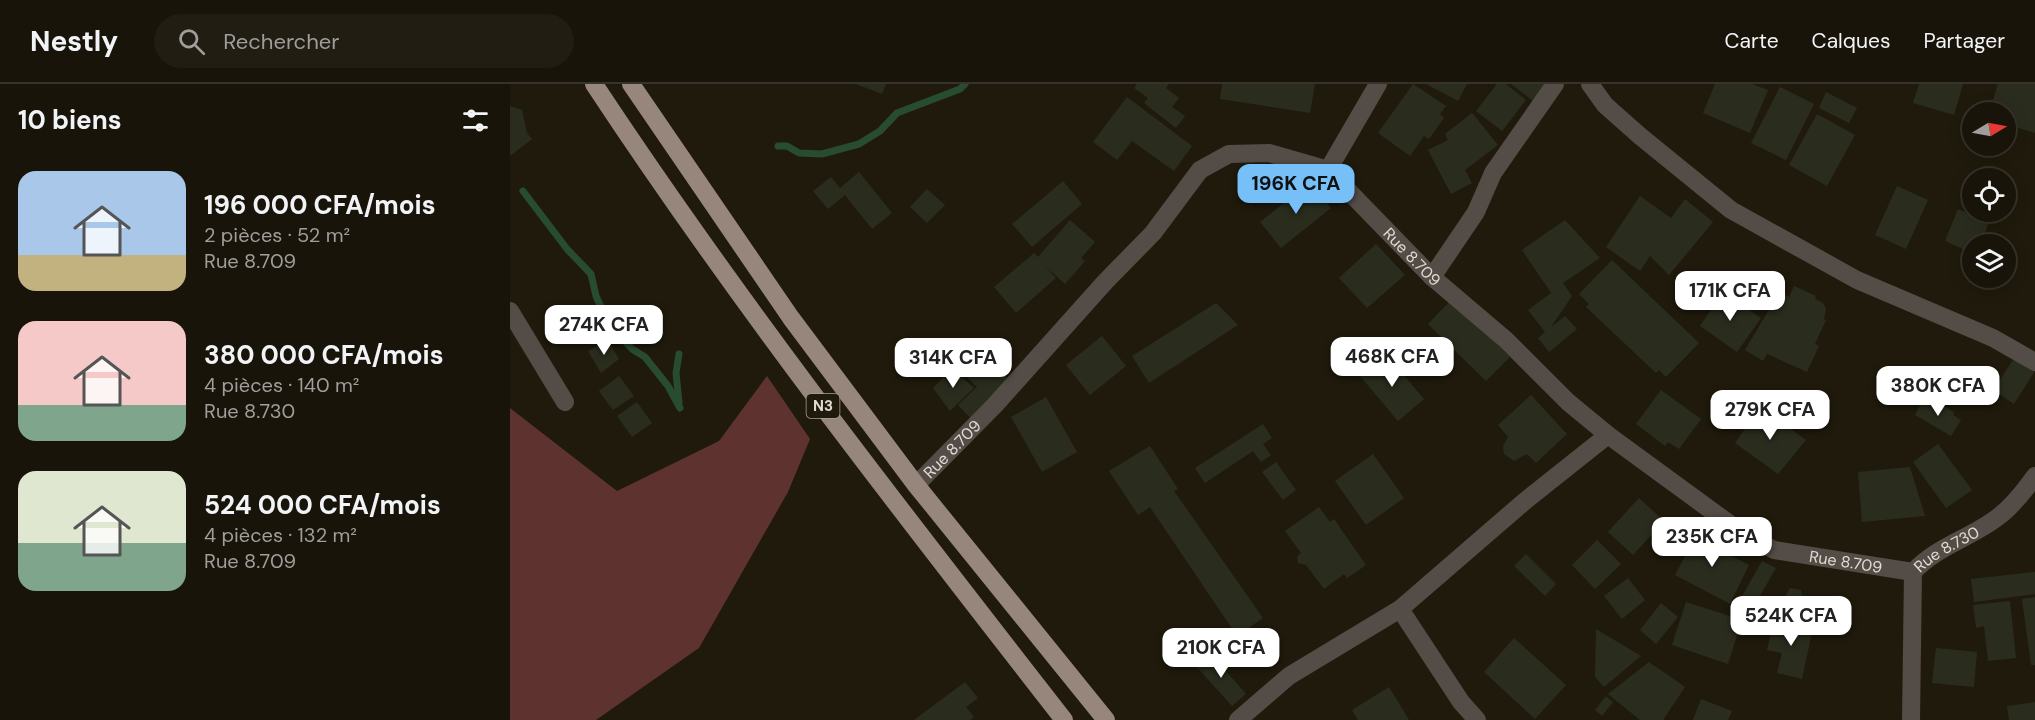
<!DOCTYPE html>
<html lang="fr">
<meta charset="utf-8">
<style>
:root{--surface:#181409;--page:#211d12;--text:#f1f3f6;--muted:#9f9e9c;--line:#36332a;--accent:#77bff7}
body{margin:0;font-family:"DM Sans",sans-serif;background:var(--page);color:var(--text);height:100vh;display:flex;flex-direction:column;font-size:22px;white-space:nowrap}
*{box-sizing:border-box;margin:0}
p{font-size:20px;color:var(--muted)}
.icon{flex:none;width:33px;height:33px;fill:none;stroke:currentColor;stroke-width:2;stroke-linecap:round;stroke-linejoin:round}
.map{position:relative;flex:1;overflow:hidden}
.sheet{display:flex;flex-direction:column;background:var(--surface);width:510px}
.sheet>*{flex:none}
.needle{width:39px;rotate:80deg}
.controls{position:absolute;left:1452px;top:18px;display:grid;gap:12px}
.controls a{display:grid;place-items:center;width:54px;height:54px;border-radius:50%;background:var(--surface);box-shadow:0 3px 15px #0003,0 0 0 2px var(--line);font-size:30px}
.price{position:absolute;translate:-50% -51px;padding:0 14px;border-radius:12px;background:#fff;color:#222;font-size:20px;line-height:39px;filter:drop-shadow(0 2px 3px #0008)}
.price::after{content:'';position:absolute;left:50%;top:36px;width:18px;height:14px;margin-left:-9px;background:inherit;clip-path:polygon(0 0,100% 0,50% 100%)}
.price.on{background:var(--accent);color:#111}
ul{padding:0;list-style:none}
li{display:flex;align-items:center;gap:18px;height:150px;padding:0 18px}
li span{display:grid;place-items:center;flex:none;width:168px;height:120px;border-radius:18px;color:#555}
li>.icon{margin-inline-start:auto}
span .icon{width:72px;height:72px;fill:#fffc;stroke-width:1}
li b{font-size:26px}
h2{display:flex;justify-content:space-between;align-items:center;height:72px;padding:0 18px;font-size:26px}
header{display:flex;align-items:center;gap:36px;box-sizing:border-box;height:84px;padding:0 30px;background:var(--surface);border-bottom:2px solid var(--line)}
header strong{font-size:28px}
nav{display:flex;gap:33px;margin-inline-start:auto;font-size:21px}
.search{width:420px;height:54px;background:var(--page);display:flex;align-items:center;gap:15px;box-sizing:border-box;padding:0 21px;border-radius:33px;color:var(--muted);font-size:22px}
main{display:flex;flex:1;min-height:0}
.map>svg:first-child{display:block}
</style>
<header>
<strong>Nestly</strong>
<div class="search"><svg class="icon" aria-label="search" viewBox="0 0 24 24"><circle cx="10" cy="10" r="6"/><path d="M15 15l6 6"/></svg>Rechercher</div>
<nav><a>Carte</a><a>Calques</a><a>Partager</a></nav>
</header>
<main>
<section class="sheet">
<h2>10 biens<svg class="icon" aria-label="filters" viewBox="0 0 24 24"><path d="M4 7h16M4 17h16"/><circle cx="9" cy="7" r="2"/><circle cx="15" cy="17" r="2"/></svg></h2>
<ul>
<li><span style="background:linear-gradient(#a9c7e8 70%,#c2b280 0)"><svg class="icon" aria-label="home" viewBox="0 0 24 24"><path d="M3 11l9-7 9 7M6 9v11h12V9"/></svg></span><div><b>196 000 CFA/mois</b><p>2 pièces · 52 m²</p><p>Rue 8.709</p></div></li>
<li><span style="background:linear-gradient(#f6c9c9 70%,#7fa58c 0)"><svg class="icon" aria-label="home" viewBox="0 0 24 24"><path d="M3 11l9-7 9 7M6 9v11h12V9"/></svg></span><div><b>380 000 CFA/mois</b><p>4 pièces · 140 m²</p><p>Rue 8.730</p></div></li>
<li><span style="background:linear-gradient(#dfe7d0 60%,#7fa58c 0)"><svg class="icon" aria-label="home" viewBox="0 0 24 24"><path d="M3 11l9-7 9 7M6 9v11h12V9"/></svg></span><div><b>524 000 CFA/mois</b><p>4 pièces · 132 m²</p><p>Rue 8.709</p></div></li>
</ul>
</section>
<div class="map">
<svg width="1525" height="636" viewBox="0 0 1525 636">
<rect width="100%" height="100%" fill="#201a0c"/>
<polygon fill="#5d322f" points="257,292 300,355 278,408 189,564 86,636 0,636 0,324 107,407 209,357"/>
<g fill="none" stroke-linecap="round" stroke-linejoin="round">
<g stroke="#284c30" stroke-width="7">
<polyline points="268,62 277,62 289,69 312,70 349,60 370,47 387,29 450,5 455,0"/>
<polyline points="13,107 57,165 81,190 86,212 98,238 122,265 135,273 158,302 170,324"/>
<polyline points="169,270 166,289 169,319"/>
</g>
</g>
<g fill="#2a2d1e">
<polygon points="346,0 376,0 372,10"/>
<polygon points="627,0 659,0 656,4 669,14 662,23 675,32 666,44 634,19 638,14 624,4"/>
<polygon points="712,0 805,0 800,29 710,15"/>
<polygon points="903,0 936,22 930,30 934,34 919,55 914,52 900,72 868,49"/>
<polygon points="916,0 957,0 948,17"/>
<polygon points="987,0 996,0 1016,16 992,47 966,27"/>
<polygon points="1001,0 1037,0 1023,17"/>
<polygon points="1205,0 1242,0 1258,6 1240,49 1193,29"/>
<polygon points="1409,0 1453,0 1444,31 1403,19"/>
<polygon points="1488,0 1525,0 1525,49 1496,40 1496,28 1479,28"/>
<polygon points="1270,3 1304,20 1276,76 1241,59"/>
<polygon points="1316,8 1347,24 1339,39 1309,24"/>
<polygon points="617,13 682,62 664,87 622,57 607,76 583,58"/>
<polygon points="0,22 12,26 17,49 22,55 0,72"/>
<polygon points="962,29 988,61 955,86 962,99 941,110 918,66 938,56 935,50"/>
<polygon points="1307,30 1345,51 1317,102 1279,81"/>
<polygon points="349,88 382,129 362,145 335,111 318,125 303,107 321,93 330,104"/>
<polygon points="553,97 572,120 522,163 502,140"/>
<polygon points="800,98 821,124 771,164 750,138"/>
<polygon points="1387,102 1418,116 1396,165 1365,151"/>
<polygon points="417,105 435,121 417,139 400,123"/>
<polygon points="1130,112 1161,134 1175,115 1203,138 1159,191 1140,172 1130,187 1096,163"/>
<polygon points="1448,125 1479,138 1471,160 1462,160 1462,169 1435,157"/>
<polygon points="560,136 585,158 571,174 575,177 555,200 535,182 546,194 506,229 484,203 524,169 528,173"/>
<polygon points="1055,136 1090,174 1053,199 1062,212 1041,243 1055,232 1067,245 1039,268 1028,254 1035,248 1018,226 1041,209 1012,166"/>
<polygon points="866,160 895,191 857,224 829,194"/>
<polygon points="1102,176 1189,259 1156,293 1149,286 1146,289 1076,223 1079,220 1069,210"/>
<polygon points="1284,202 1306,212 1305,215 1313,219 1316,225 1314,235 1316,236 1305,260 1309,262 1297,288 1257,270 1253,277 1235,266 1270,207 1279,213"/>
<polygon points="1213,208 1251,234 1227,268 1190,242"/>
<polygon points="942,215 1000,273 976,297 918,240"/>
<polygon points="706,219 728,241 639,299 622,272"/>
<polygon points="592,252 616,282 580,311 556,281"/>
<polygon points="98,257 109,275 91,289 78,267"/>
<polygon points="469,265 504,301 465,339 448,321 467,303 448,284"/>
<polygon points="876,270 914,315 888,337 850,292"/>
<polygon points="1505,273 1525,287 1504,320 1483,306"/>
<polygon points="442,285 464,304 440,327 423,304"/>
<polygon points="109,292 124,312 103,326 89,307"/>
<polygon points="1151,306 1191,335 1169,365 1158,358 1155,362 1126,340"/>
<polygon points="1021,311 1057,350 1026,379 1017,370 1004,377 994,370 993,362 998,353 988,341"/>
<polygon points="536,313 567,368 532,388 501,333"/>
<polygon points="1413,315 1422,320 1424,317 1444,328 1443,331 1451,336 1441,352 1405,331"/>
<polygon points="127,318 142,339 122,353 107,332"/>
<polygon points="1250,323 1296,356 1268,390 1225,359"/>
<polygon points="753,340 762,354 753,360 761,371 751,378 743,367 695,399 685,384"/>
<polygon points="1428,360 1462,406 1436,424 1403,378"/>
<polygon points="640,362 668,405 664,407 753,534 727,552 640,423 628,431 599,387"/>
<polygon points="863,370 894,414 856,441 825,397"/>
<polygon points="766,378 786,406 773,416 752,388"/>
<polygon points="1400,383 1415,432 1352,438 1348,388"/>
<polygon points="1129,414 1154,437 1123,471 1098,448"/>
<polygon points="809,423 820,438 824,435 856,481 837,494 834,490 814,505 796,481 788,479 787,473 791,469 775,447"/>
<polygon points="1190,444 1211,455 1207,464 1239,481 1220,520 1165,491"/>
<polygon points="1087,456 1111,480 1085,505 1062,481"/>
<polygon points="1016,470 1046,500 1035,512 1004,482"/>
<polygon points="1252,477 1266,484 1236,536 1223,528"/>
<polygon points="1525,488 1525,510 1464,518 1461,495"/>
<polygon points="1118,494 1135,516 1112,535 1094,512"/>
<polygon points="1280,504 1291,506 1294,542 1264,532"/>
<polygon points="1525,513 1525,581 1521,581 1512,515"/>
<polygon points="1500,517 1506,574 1478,577 1474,542 1466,544 1463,521"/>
<polygon points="1176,518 1232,536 1218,580 1162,561"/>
<polygon points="1151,519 1168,533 1146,560 1130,546"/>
<polygon points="1264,536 1303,544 1292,595 1267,589 1272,569 1257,566"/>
<polygon points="1086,545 1131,572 1094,603 1085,593"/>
<polygon points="1004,554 1056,601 1025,635 974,588"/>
<polygon points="1426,564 1467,568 1464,603 1422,599"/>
<polygon points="700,569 736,610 722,622 685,581"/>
<polygon points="1139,578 1175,603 1153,636 1130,636 1098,610"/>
<polygon points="455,598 468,614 456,623 464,633 460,636 404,636"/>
<polygon points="879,603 899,636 848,636 842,626"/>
<polygon points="1096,612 1103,618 1092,632 1085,626"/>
<polygon points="1191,615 1222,627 1218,636 1183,636"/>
<polygon points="1525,618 1525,636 1499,636 1497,622"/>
</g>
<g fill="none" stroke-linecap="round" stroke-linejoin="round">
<g stroke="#534c47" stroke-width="18">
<polyline points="1080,0 1095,21 1130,52 1221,126 1347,196 1483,254 1525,278"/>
<polyline points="818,86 868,0"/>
<polyline points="922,193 966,128 983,89 1045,0"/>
<polyline points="0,227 55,318"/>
<path id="s1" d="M406,401L485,321L595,198L643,149L690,86L719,70L759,69L818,86L922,193L996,256L1058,318L1098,351L1228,446L1264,466L1403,488"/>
<polyline points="890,525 951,618 967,636"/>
<polyline points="728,636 779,592 890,525 1015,417 1098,351"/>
<path id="s2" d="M1401,636L1403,488C1427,462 1461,454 1488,433C1503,422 1515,406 1525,392"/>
</g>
<g stroke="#96867c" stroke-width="18">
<path d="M84,0C229,220 392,428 554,636"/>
<polyline points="121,0 281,234 406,401 596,636"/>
</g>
</g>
<g text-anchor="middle" stroke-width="6" stroke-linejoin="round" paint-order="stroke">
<rect fill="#201a0c" stroke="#a6a297" stroke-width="1.5" x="296.5" y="310" width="33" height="24" rx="4.5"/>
<g font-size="15" font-weight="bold" fill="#e0dcd2">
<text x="313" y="327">N3</text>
</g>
<g font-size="16" fill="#e0dcd2" stroke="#201a0c">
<text dy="6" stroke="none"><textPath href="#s1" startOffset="680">Rue 8.709</textPath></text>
<text dy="6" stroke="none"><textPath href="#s1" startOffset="51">Rue 8.709</textPath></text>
<text dy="6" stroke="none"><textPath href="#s2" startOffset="189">Rue 8.730</textPath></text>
<text dy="6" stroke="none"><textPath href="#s1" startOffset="1220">Rue 8.709</textPath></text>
</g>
</g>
</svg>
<div class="controls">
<a><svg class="needle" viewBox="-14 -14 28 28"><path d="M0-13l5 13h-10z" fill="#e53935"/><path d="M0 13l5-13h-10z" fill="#9f9e9c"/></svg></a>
<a><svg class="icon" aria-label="locate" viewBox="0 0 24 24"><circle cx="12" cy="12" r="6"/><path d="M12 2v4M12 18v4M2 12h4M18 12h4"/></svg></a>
<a><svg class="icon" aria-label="layers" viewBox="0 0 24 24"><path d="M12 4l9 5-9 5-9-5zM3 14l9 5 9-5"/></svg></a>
</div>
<b class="price on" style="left:786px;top:131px">196K CFA</b>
<b class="price" style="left:1220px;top:238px">171K CFA</b>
<b class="price" style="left:94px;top:272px">274K CFA</b>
<b class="price" style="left:882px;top:304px">468K CFA</b>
<b class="price" style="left:443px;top:305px">314K CFA</b>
<b class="price" style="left:1428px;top:333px">380K CFA</b>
<b class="price" style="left:1260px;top:357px">279K CFA</b>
<b class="price" style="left:1202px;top:484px">235K CFA</b>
<b class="price" style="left:1281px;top:563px">524K CFA</b>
<b class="price" style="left:711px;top:595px">210K CFA</b>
</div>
</main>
